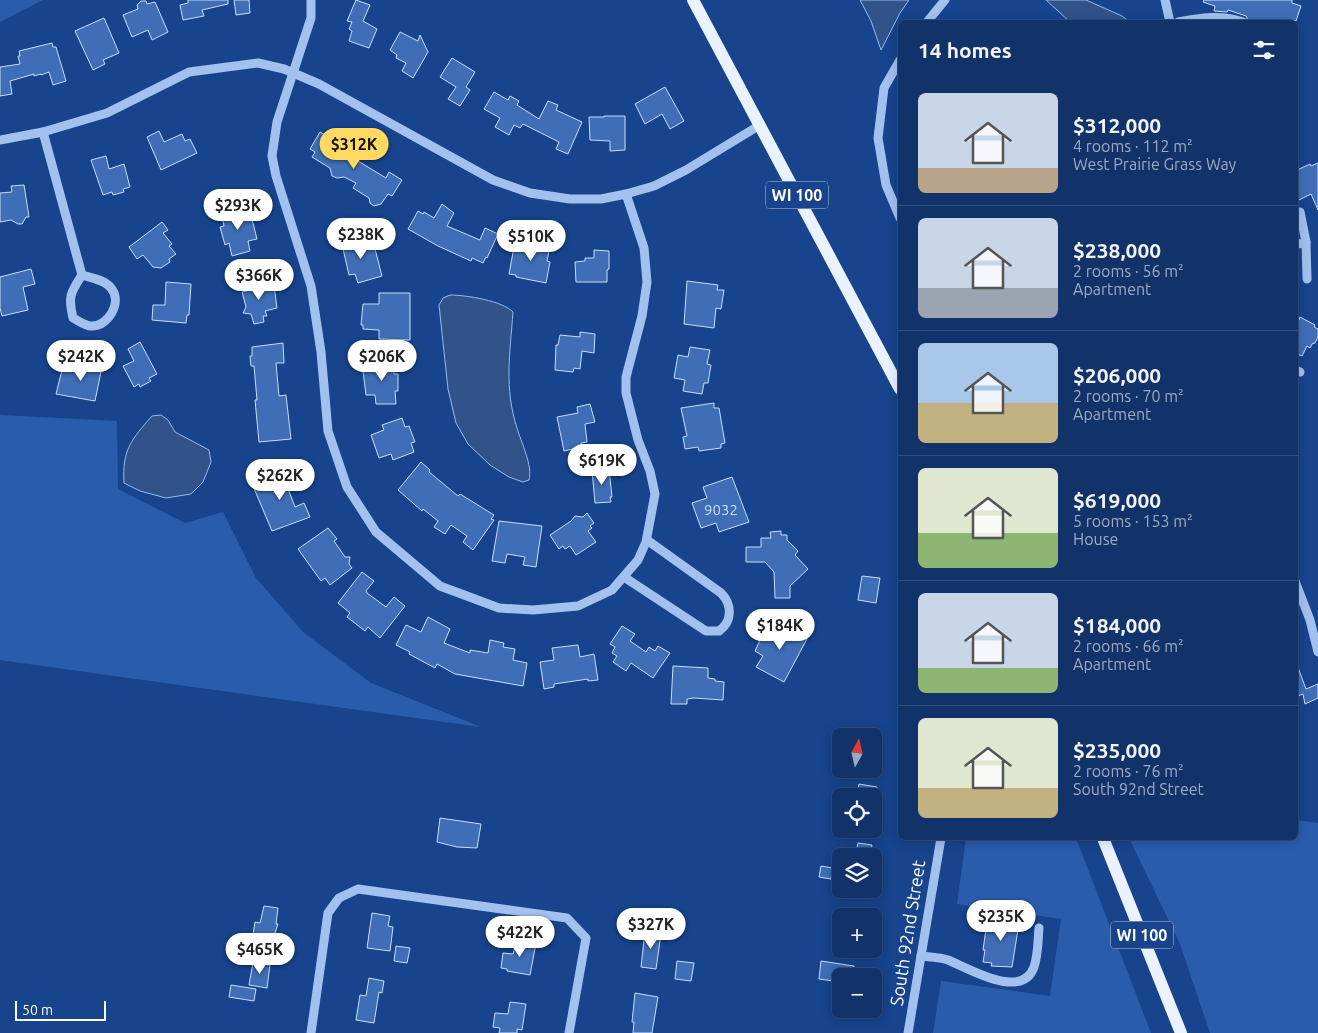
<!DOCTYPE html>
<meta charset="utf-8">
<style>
:root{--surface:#11336a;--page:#1a3b70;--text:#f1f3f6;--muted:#9caac1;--line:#304e7e;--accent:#ffd960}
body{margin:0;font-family:Ubuntu,sans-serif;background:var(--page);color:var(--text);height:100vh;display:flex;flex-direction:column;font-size:19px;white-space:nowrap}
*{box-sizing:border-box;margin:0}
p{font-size:16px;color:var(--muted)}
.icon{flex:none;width:28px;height:28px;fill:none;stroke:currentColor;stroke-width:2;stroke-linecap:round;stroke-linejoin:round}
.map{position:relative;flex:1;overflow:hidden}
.drawer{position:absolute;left:898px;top:20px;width:400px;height:820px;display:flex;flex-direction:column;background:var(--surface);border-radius:8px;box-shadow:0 2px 12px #0003,0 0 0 1px var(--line)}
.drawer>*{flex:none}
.needle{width:32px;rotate:8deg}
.buttons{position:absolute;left:832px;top:728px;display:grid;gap:10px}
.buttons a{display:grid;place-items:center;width:50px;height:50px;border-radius:8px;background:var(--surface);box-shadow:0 2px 12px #0003,0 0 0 1px var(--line);font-size:25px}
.scale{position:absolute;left:15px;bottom:12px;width:91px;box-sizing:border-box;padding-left:5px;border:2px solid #fff;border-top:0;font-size:14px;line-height:18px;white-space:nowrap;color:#fff;-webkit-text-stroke:4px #17448d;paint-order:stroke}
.price{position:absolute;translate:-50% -42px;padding:0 11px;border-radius:18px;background:#fff;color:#222;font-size:16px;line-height:32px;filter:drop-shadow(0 1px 2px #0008)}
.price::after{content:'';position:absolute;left:50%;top:30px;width:15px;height:11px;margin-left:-8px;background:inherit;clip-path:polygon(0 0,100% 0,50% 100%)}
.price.on{background:var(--accent);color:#111}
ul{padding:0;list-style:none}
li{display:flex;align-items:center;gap:15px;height:125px;padding:0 20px}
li+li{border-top:1px solid var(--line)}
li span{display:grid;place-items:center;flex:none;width:140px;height:100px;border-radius:8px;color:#555}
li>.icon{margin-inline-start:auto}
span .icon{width:60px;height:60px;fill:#fffc;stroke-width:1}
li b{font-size:21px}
h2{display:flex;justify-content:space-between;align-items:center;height:60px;padding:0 20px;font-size:21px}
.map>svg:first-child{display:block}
</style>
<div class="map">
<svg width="1318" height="1033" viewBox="0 0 1318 1033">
<rect width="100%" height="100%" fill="#17448d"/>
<g fill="#295dac">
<polygon points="0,0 43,0 0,22"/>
<polygon points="0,415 117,421 118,489 185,523 223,512 256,578 303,632 371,683 481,727 0,660"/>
<polygon points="1295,820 1318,823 1318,1033 1210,1033 1180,944 1129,838 1295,838"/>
<polygon points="966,838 1076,838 1151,1033 933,1033 941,981 1050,996 1061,919 957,904"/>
</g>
<g fill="#325389" stroke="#94bbf2">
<polygon points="860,0 909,0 900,13 881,50 871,21"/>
<polygon points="1046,0 1086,0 1122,16 1130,22 1070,22"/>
<path d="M450,295C466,295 503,301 513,312C510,353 504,388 517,428C521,442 533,466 529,480L523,482L509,477L490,465L468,444L456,423L448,389L439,305L443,298Z"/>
<path d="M161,415L168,420L175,432L209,450L211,462L203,482L191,494L166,498L140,491L124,483C122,450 131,440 152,416Z"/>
</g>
<g fill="#3f6eb6" stroke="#c8ddfb">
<polygon points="188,0 228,0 228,4 202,10 204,16 183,20 180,5 188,3"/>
<polygon points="234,0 249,0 250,13 236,15"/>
<polygon points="356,0 370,5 363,21 377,29 369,48 349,41 352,31 349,29 352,22 347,21"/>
<polygon points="1204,0 1292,0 1292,3 1301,6 1296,21 1293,20 1292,22 1249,22 1246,16 1228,10 1227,12 1214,11 1215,6 1203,2"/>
<polygon points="141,1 146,1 147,4 155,2 168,32 152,40 148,30 132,37 123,15 138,9 137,5"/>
<polygon points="104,18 119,53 103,60 105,64 93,70 75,31"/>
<polygon points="400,32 418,41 420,35 428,52 413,78 402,71 406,63 396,58 397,55 390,50"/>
<polygon points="52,43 53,47 56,47 66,81 53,85 49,72 41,75 41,74 34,76 34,74 10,81 12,94 0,96 0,67 20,64 18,56 20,56 19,51"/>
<polygon points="452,58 475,72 466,87 470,90 460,106 448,99 456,87 440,77"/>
<polygon points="665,87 684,121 670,129 662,114 645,124 635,104"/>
<polygon points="494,92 508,100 510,96 519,101 517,105 539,119 548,101 558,105 556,110 582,122 568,154 556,149 559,142 523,124 520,128 514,125 509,135 495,127 500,118 484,109"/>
<polygon points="604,116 625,116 625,150 610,151 610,141 590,140 589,117 604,117"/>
<polygon points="159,131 164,142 182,134 185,141 190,139 197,153 161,170 147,137"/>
<polygon points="320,132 344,146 343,148 360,158 358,161 386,178 389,172 402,180 392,196 388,194 381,204 374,206 370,203 369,198 353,188 356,183 344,177 337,178 332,176 330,168 312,157 315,152 310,149"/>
<polygon points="106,156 109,169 124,164 130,187 123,189 124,192 113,195 112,192 103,195 91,160"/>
<polygon points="1318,163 1318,210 1311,194 1295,202 1295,171 1310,164 1311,166"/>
<polygon points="24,185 29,217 26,217 22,224 18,224 11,220 0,222 0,193 12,192 11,186"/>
<polygon points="442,204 454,213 447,226 480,240 485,228 498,234 487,258 486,257 483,263 472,258 471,261 438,246 408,229 418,211 423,214 424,212 434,218"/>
<polygon points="239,208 241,218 251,215 257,239 248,241 250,251 232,256 229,243 225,245 220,227 224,226 221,213"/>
<polygon points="162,222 168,230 163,233 172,244 169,246 176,254 169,259 170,262 161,268 153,267 143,255 137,259 129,247"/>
<polygon points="354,237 354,240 363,238 365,247 374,245 382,276 358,283 355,274 349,275 341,240"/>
<polygon points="534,243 550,246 547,261 550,262 546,283 516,277 516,275 509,274 514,247 518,244 534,246"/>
<polygon points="594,250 609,251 609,269 607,270 607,282 576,282 575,262 585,261 585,258 594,258"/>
<polygon points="31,269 35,284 23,287 28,310 2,316 0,308 0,277"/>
<polygon points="255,279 256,285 259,284 260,288 274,285 277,308 265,311 267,316 263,316 264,322 254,324 251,314 243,313 246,307 242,292 247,291 245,281"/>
<polygon points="687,281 718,285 717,290 724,290 721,309 716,308 714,328 684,324"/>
<polygon points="166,282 191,284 189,315 187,315 186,323 152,320 153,305 165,305"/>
<polygon points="379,293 410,293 410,340 379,339 379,330 363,329 363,325 361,325 363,304 379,304"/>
<polygon points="1300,317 1315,325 1314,327 1318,329 1318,337 1315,343 1312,344 1310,348 1307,346 1302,356 1295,353 1295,318 1299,320"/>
<polygon points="580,332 595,334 594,353 582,351 580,369 574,368 573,372 555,370 556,345 558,345 560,335 580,337"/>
<polygon points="140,342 157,374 149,378 151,381 140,387 139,384 134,387 123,366 134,361 128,349"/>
<polygon points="283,343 284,363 276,363 279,396 286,395 291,439 259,442 255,400 257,400 254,366 251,366 250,356 252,356 252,347"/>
<polygon points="690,347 710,350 707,364 711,365 708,383 704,383 702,394 683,391 685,380 674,378 678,355 688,357"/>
<polygon points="393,359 394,374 398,374 398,391 395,391 396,404 376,404 375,395 366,395 363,371 374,371 374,360"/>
<polygon points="89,360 103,362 95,401 56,394 62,370 87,371"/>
<polygon points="714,403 714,408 719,408 725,443 721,444 721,448 699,451 698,447 685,449 683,437 687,436 681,408"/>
<polygon points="590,404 595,422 585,424 587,442 581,443 582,447 564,451 557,417 578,413 577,407"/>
<polygon points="402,418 405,427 409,426 415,442 411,443 414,452 393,460 391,454 379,458 371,435 384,430 382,425"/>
<polygon points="421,462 430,470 429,472 458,496 460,494 494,515 491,519 494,520 473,550 463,542 467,536 451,525 445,534 434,527 438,521 423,509 422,511 398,490"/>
<polygon points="291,469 296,483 287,486 295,507 304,503 310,517 272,531 253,486"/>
<polygon points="609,469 612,497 610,497 611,502 595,503 592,470"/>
<polygon points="732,477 749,522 719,532 716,523 701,528 692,503 707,498 703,487"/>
<polygon points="587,513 594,523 590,526 592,528 588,531 596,542 576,555 570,546 565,549 563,546 559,549 550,535 571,521 575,516 583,517"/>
<polygon points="499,521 542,526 536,567 523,565 525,557 507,554 505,563 492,561"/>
<polygon points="328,528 337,539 334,541 345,557 350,557 349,564 352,568 330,585 325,578 321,581 298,549"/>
<polygon points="781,531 781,535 787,535 787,540 798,551 795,555 808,569 790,586 790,598 775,598 774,572 765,562 746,562 746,547 761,547 761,538 771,538 770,532"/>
<polygon points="362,572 374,581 366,591 367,593 386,607 394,597 405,606 380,638 368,627 365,631 347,617 350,613 338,603"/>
<polygon points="862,576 880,578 876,603 858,600"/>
<polygon points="428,617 450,629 444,643 470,653 470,650 488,653 490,640 504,643 503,647 515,649 513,660 527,663 523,686 455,674 437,664 435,668 409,654 410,652 396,645 406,625 421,632"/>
<polygon points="781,623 808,637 784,682 756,667 763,656 755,651 765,629 775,635"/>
<polygon points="622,626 635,634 630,641 646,652 649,647 655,651 658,646 670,653 653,678 631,663 626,671 613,662 617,656 612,653 615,647 610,644"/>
<polygon points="578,645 580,657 594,654 598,680 588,681 588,679 554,684 554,687 544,689 540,662 554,660 552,648"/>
<polygon points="1296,662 1306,689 1318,684 1318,698 1305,704 1303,694 1295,697"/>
<polygon points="673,666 708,668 708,678 715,679 715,681 724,682 723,700 694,698 687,699 687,704 671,704"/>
<polygon points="859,784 877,787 875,796 857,796"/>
<polygon points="440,818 481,824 477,848 457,847 437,842"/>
<polygon points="858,843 872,845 870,856 855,856"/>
<polygon points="821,866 833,868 831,879 819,877"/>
<polygon points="264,906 278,908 276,924 278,924 273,939 253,935 255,922 260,923"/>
<polygon points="372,913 390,916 388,926 393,927 390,951 367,948"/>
<polygon points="999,917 1010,918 1010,921 1019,923 1012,967 991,966 992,963 983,962 985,950 983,950 986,929 989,930 990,918 999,920"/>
<polygon points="645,931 661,934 656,969 641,967"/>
<polygon points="517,939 536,943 530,975 507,971 507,969 501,968 503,953 513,954"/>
<polygon points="396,946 410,948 407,963 394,961"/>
<polygon points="677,961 694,963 691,981 675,979"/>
<polygon points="821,961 854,966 852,976 841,976 841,982 819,979"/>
<polygon points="253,962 270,965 267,988 249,985"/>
<polygon points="369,978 384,981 382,993 379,992 374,1023 356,1020 360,995 366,996"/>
<polygon points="231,985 256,989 254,1001 229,997"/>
<polygon points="635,993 658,997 652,1033 633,1033 634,1022 632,1022"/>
<polygon points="510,1002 526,1004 522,1030 517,1029 517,1033 499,1033 500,1028 493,1027 495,1013 508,1014"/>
</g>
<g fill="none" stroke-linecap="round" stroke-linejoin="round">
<g stroke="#a2c1ef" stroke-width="9">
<polyline points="311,0 311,18 277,122 272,156 276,176 311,286 321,352 328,431 347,487 376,532 440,586 499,608 533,610 578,606 612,590 638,560 646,542 655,494 650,471 638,440 626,393 626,377 642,316 647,282 644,248 626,194"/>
<polyline points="1165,0 1170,22"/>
<polyline points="927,22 945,0"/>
<path d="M1178,22C1199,18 1222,14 1243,22"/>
<polyline points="900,60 884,88 878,138 886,185 900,218"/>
<polyline points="43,132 82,275"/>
<polyline points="0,140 43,132 107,113 189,72 258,63 284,69 319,84 493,180 530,193 570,199 601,199 626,194 654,186 686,170 760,125"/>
<polyline points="1306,242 1307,279"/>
<polyline points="1295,245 1306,242 1300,212"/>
<path d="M82,275C92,278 105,280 111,288C123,302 108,327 91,326C85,326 79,321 73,318C68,297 70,293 82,275Z"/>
<polyline points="1295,370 1300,372"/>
<path d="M624,577L706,631H719C733,621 732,604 721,593L647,540"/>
<polyline points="1295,581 1310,620 1318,652"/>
<path d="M921,956C929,957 940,957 948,960C968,968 1022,1001 1034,967C1038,956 1038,940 1039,928"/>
<polyline points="311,1033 328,913 339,898 358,889 567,918 586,938 569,1033"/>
<polyline points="908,1033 941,838"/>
</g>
<g stroke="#eaf1ff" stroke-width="12">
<polyline points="693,0 900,389"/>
<polyline points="1103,838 1181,1033"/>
</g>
</g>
<g text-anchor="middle" stroke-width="4.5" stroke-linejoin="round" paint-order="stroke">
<g font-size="15" fill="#cfdbed">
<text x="721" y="515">9032</text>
</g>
<g fill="#17448d" stroke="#b9c7dd" stroke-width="1">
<rect x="766" y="181.5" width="62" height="27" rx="4"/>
<rect x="1111" y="921.5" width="62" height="27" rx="4"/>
</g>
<g font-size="16" font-weight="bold" fill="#fff">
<text x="797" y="201">WI 100</text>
<text x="1142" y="941">WI 100</text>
</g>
<g font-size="18" fill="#fff" stroke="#17448d">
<text transform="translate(908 933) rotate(-81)" y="6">South 92nd Street</text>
</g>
</g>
</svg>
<div class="buttons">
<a><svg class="needle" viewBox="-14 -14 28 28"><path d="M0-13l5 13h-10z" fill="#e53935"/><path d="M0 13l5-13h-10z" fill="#9caac1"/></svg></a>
<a><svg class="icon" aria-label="locate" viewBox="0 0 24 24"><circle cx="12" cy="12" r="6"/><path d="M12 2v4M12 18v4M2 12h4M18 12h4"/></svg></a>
<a><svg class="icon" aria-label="layers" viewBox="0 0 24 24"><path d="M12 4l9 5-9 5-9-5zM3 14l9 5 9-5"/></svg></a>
<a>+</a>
<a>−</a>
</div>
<div class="scale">50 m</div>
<b class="price on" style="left:354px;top:170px">$312K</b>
<b class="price" style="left:238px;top:231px">$293K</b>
<b class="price" style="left:361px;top:260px">$238K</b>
<b class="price" style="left:531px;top:262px">$510K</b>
<b class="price" style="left:259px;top:301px">$366K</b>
<b class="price" style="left:81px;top:382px">$242K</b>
<b class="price" style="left:382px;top:382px">$206K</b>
<b class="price" style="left:602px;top:486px">$619K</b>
<b class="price" style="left:280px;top:501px">$262K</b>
<b class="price" style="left:780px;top:651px">$184K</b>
<b class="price" style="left:1001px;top:942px">$235K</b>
<b class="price" style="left:651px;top:950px">$327K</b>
<b class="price" style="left:520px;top:958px">$422K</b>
<b class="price" style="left:260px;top:975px">$465K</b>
<section class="drawer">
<h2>14 homes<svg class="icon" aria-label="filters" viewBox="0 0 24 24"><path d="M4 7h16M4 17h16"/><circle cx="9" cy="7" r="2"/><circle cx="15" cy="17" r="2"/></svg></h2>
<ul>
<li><span style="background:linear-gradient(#c9d6e8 75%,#b9a48a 0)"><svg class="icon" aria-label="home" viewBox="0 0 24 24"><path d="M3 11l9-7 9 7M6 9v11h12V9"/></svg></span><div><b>$312,000</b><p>4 rooms · 112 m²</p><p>West Prairie Grass Way</p></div></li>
<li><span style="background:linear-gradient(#c9d6e8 70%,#9aa5b1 0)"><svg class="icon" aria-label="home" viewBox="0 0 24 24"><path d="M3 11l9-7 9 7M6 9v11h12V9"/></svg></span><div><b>$238,000</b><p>2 rooms · 56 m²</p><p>Apartment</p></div></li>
<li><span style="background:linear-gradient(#a9c7e8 60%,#c2b280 0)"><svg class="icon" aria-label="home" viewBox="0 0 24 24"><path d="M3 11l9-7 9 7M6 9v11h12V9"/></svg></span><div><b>$206,000</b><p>2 rooms · 70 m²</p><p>Apartment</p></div></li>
<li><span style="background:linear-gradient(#dfe7d0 65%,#8fb573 0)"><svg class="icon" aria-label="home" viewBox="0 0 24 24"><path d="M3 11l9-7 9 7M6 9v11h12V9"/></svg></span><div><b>$619,000</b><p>5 rooms · 153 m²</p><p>House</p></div></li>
<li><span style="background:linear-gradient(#c9d6e8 75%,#8fb573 0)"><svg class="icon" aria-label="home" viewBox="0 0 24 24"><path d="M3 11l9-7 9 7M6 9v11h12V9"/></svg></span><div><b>$184,000</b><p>2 rooms · 66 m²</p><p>Apartment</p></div></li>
<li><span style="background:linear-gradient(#dfe7d0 70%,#c2b280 0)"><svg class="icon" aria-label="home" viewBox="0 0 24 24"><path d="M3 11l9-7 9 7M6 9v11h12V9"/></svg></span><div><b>$235,000</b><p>2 rooms · 76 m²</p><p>South 92nd Street</p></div></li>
</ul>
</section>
</div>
